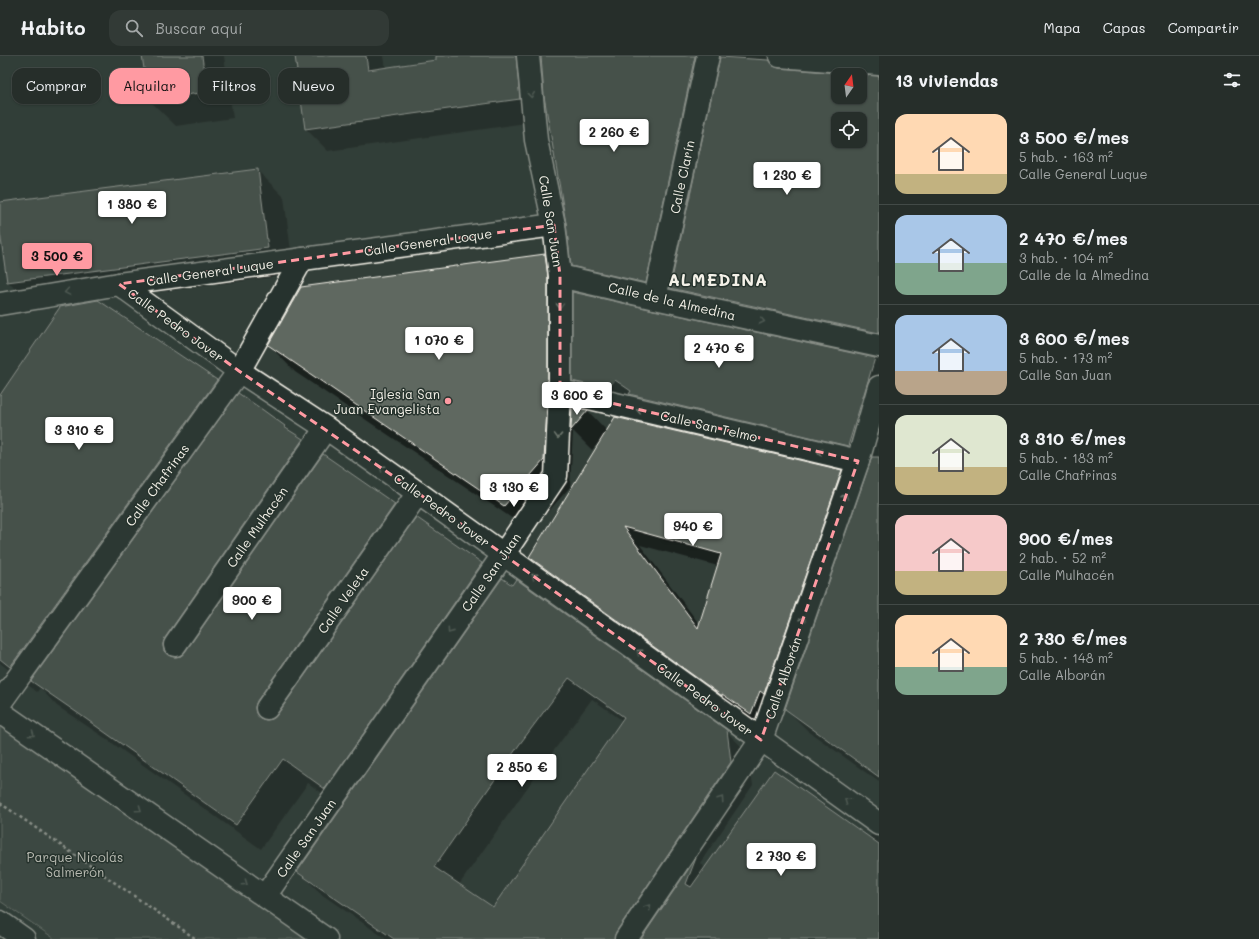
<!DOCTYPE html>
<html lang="es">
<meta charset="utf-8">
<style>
:root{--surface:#262e2a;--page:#323a36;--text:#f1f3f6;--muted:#a4a8a8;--line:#424a47;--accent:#ff9aa2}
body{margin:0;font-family:Mali,sans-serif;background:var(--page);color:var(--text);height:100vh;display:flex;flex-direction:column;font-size:15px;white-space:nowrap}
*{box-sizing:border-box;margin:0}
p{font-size:13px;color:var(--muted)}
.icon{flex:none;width:22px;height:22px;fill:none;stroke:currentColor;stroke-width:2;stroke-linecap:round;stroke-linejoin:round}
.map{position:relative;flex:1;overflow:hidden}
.panel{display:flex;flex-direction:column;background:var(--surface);width:380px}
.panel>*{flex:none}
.hud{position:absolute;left:12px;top:12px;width:380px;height:36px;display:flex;gap:8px}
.needle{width:26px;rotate:14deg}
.fabs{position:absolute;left:831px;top:12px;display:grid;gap:8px}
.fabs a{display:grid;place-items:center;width:36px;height:36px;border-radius:8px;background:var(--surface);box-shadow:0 1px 3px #0004,0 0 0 1px var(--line);font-size:20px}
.price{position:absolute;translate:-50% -34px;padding:0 9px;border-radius:4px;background:#fff;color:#222;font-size:13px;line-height:26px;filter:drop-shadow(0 1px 2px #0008)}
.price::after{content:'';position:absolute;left:50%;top:24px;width:12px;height:9px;margin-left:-6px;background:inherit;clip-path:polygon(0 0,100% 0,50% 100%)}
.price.selected{background:var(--accent);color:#111}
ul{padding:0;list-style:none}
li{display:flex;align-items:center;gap:12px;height:100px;padding:0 16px}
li+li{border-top:1px solid var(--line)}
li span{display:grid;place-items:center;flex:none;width:112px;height:80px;border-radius:12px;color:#555}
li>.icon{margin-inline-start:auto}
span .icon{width:48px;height:48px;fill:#fffc;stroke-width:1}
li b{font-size:17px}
h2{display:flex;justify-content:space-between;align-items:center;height:48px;padding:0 16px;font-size:17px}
.pill{padding:0 14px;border-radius:12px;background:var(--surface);box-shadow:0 1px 3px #0004,0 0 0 1px var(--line);font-size:14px;line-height:36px}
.pill.selected{background:var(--accent);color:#111}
header{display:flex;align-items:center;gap:24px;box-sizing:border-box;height:56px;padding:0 20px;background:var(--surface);border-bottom:1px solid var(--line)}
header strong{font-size:19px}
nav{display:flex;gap:22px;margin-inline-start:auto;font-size:14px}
.search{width:280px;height:36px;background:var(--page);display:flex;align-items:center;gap:10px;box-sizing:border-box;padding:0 14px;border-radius:12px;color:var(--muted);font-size:15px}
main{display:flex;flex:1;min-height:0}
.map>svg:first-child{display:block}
</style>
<header>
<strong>Habito</strong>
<div class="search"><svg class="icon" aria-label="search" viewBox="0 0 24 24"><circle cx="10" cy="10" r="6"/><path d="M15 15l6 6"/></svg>Buscar aquí</div>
<nav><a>Mapa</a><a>Capas</a><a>Compartir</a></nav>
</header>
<main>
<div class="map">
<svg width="879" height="883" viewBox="0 0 879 883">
<rect width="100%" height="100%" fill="#323e38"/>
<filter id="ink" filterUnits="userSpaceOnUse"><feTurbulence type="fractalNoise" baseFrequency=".025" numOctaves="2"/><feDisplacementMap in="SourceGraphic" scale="8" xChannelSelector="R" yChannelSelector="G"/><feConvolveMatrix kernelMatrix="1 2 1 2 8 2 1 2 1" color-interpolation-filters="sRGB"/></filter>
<g filter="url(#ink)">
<polygon fill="#4c564f" stroke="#a0a49c" points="0,669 308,883 55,883 0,845"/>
<g fill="#0007" fill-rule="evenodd">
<polygon points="143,0 224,0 233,62 176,70 149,44"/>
<path d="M296,0H384L386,13L437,5V0H879L797,10L792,15L847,19H838V41H860V20L879,21V295L693,254L671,232L668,249L595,232L572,209L567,167L543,12L538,18L541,65L328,95L306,73ZM838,63H860V85H838Z"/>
<polygon points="257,114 284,141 294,218 34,252 7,225 0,168 0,147"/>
<path d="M544,199L571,225L572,237L879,303V726L808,675L786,653L870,411L596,347L573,325V352L588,355L607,375L841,415L860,434L783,656L779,653L770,676L549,520L530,501L600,387L599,386L592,394L573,375L570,431L531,475L295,316L269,289ZM640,489L718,510L700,569Z"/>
<path d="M97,245L217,324L235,343L285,370L302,384L321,403L395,448L413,467L416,463L481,508L500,527L726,675L748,697L753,729L700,807L706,813L868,782L871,779L879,781V883H386L321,838L299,815L343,752L308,727L261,793L105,682L57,650L40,632L37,636L0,607V336L3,337ZM592,643L623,665L493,852L459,829L541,712Z"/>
</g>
<g fill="#5f6861" stroke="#f4f1e8" fill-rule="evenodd">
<polygon points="142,0 202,0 207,36 149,44"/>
<polygon points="295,0 366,0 368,14 436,4 436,0 516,0 520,43 305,73"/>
<polygon points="541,0 695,0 646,227 571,210 566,167 544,40"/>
<path d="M720,1L768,4L773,10L779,12L860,19H838V41H860V19L879,20V277L670,232ZM838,63H860V85H838Z"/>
<polygon points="258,113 268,192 7,226 0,176 0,146"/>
<polygon points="545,198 548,221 548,335 544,404 504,450 268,289 301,231"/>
<polygon points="572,236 875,302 848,390 629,338 631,335 615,324 607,333 572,325"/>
<polygon points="98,244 217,324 10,611 0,603 0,339 60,251"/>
<polygon points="238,337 263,354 285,370 284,371 303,383 165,582 163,588 164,595 168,599 174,601 181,600 185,596 323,398 395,448 257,645 255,651 256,657 260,662 266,664 272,663 277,659 416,461 482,507 325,733 283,703 236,769 79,658 31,625"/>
<polygon points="572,351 588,354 571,374"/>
<path d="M615,361L842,414L764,638L760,635L751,658L722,638V640L529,501ZM623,471L721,498L698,572Z"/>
<polygon points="872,401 879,401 879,721 785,653"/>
<path d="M502,522L512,529L516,523L727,674L731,706L616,876L614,883H394L297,816ZM569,622L624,661L493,851L434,811L519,689Z"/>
<polygon points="774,714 879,788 879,883 641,883 696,802 686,828 691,831"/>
</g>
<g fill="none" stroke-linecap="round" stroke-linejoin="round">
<g stroke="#f4f1e8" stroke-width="25">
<g id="minor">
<polyline points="780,0 879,8"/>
<polyline points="560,220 655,242 879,290"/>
<polyline points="119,228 239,315 326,372 418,437 879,768"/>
<polyline points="655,242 708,0"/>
<polyline points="0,248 119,228 554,169"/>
<polyline points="560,335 858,405"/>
<polyline points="175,589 326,372"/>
<polyline points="0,647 239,315 302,203"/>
<polyline points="267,652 418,437"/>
<polyline points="265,840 503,499 556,420 560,335 560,220 554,169 536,84 528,0"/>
<polyline points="626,883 761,684 858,405 879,331"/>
</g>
</g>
<g stroke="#f4f1e8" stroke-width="25">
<polyline id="major" points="0,656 326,883"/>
</g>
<g stroke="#f4f1e8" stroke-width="25">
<polyline id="highway" points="0,866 24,883"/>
</g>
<polyline stroke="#f4f1e8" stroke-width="2.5" stroke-dasharray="3 3" stroke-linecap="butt" points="0,747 196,883"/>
<use href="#minor" stroke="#26332d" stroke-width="22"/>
<use href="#major" stroke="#26332d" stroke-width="22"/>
<use href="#highway" stroke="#26332d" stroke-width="22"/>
</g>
<defs><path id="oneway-chevron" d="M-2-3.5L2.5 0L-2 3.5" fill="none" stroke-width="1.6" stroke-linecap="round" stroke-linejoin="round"/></defs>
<g stroke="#6e766e">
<use href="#oneway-chevron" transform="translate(531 39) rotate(84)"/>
<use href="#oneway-chevron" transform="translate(67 236) rotate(170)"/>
<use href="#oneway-chevron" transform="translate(560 250) rotate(90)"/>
<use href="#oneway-chevron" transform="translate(762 265) rotate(12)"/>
<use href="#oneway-chevron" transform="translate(639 354) rotate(-167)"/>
<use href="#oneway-chevron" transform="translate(558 380) rotate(92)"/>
<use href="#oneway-chevron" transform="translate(820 396) rotate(-167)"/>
<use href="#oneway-chevron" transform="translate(382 412) rotate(-145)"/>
<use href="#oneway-chevron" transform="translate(845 440) rotate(-71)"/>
<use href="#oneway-chevron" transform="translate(534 520) rotate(-144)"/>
<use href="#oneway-chevron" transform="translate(803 563) rotate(-71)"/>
<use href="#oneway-chevron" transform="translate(450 575) rotate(125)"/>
<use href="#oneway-chevron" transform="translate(639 596) rotate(-144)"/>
<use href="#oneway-chevron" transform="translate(32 678) rotate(35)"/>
<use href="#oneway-chevron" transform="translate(721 743) rotate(-56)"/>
<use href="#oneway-chevron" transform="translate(847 745) rotate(-145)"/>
<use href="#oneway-chevron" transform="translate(139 753) rotate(35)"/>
<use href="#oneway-chevron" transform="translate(245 827) rotate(34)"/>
<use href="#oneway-chevron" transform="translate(648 851) rotate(-56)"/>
</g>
</g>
<path d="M0 0H879V883H0ZM554,169L560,220V335L858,405L761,684L418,437L239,315L119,228Z" fill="#323e38" fill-opacity=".55" fill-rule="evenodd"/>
<path fill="none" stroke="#ff9aa2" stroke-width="3" stroke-dasharray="8 5" stroke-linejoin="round" d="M554,169L560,220V335L858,405L761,684L418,437L239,315L119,228Z"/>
<circle fill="#ff9aa2" stroke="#26332d" stroke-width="1.5" cx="448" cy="345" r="4"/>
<g text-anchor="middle" stroke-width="3" stroke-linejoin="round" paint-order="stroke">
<g font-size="13" fill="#f4f1e8" stroke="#26332d">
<text transform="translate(682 121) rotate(-78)" y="5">Calle Clarín</text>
<text transform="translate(551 165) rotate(81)" y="5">Calle San Juan</text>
<text transform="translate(428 186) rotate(-8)" y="5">Calle General Loque</text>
<text transform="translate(210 216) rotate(-8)" y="5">Calle General Luque</text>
<text transform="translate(672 245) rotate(13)" y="5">Calle de la Almedina</text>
<text transform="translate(176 269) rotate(36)" y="5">Calle Pedro Jover</text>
<text transform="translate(709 370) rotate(13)" y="5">Calle San Telmo</text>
<text transform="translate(157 429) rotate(-54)" y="5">Calle Chafrinas</text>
<text transform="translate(442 454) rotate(36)" y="5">Calle Pedro Jover</text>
<text transform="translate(257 471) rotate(-55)" y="5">Calle Mulhacén</text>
<text transform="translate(491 516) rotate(-55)" y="5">Calle San Juan</text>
<text transform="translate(343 544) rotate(-55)" y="5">Calle Veleta</text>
<text transform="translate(783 622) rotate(-71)" y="5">Calle Alborán</text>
<text transform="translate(705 643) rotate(36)" y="5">Calle Pedro Jover</text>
<text transform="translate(306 782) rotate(-55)" y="5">Calle San Juan</text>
</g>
<g font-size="13" fill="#f4f1e8" stroke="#26332d" text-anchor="end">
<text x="440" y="343">Iglesia San<tspan x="440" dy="15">Juan Evangelista</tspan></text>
</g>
<g font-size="13" fill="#b9bbb2" stroke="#26332d">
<text x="75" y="806">Parque Nicolás<tspan x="75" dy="15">Salmerón</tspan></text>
</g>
<g font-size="17" font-weight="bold" letter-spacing="1" fill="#f4f1e8" stroke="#26332d">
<text x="718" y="230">ALMEDINA</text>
</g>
</g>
</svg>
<div class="fabs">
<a><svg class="needle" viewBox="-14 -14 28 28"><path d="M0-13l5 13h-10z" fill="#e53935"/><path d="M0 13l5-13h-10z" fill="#a4a8a8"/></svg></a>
<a><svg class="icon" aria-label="locate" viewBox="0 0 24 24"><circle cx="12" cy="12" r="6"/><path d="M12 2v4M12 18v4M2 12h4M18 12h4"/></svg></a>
</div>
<b class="price" style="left:614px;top:97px">2 260 €</b>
<b class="price" style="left:787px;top:140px">1 230 €</b>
<b class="price" style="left:132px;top:169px">1 380 €</b>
<b class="price selected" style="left:57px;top:221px">3 500 €</b>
<b class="price" style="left:439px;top:305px">1 070 €</b>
<b class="price" style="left:719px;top:313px">2 470 €</b>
<b class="price" style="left:577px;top:360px">3 600 €</b>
<b class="price" style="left:79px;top:395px">3 310 €</b>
<b class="price" style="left:514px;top:452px">3 130 €</b>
<b class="price" style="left:693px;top:491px">940 €</b>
<b class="price" style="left:252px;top:565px">900 €</b>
<b class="price" style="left:522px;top:732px">2 850 €</b>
<b class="price" style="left:781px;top:821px">2 730 €</b>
<div class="hud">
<a class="pill">Comprar</a>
<a class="pill selected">Alquilar</a>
<a class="pill">Filtros</a>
<a class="pill">Nuevo</a>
</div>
</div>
<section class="panel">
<h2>13 viviendas<svg class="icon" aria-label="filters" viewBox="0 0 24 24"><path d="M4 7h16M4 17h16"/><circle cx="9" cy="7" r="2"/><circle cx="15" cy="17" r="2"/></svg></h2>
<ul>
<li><span style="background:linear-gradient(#ffd9b3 75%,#c2b280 0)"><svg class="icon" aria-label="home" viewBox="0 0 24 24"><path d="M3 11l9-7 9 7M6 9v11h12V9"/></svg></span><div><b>3 500 €/mes</b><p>5 hab. · 163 m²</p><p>Calle General Luque</p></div></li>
<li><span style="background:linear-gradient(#a9c7e8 60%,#7fa58c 0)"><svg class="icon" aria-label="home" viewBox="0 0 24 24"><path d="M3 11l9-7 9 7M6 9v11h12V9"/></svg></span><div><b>2 470 €/mes</b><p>3 hab. · 104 m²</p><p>Calle de la Almedina</p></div></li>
<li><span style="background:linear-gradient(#a9c7e8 70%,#b9a48a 0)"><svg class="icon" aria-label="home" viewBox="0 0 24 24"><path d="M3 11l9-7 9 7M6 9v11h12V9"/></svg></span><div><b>3 600 €/mes</b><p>5 hab. · 173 m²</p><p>Calle San Juan</p></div></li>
<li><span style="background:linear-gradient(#dfe7d0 65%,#c2b280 0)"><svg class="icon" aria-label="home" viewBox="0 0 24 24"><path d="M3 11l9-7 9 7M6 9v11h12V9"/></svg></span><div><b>3 310 €/mes</b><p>5 hab. · 183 m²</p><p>Calle Chafrinas</p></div></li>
<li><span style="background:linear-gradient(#f6c9c9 70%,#c2b280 0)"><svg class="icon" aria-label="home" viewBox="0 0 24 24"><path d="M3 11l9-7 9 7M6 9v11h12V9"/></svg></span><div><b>900 €/mes</b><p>2 hab. · 52 m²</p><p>Calle Mulhacén</p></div></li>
<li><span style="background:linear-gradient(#ffd9b3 65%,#7fa58c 0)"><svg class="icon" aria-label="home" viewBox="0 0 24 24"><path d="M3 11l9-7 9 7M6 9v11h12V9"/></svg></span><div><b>2 730 €/mes</b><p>5 hab. · 148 m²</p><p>Calle Alborán</p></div></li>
</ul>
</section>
</main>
